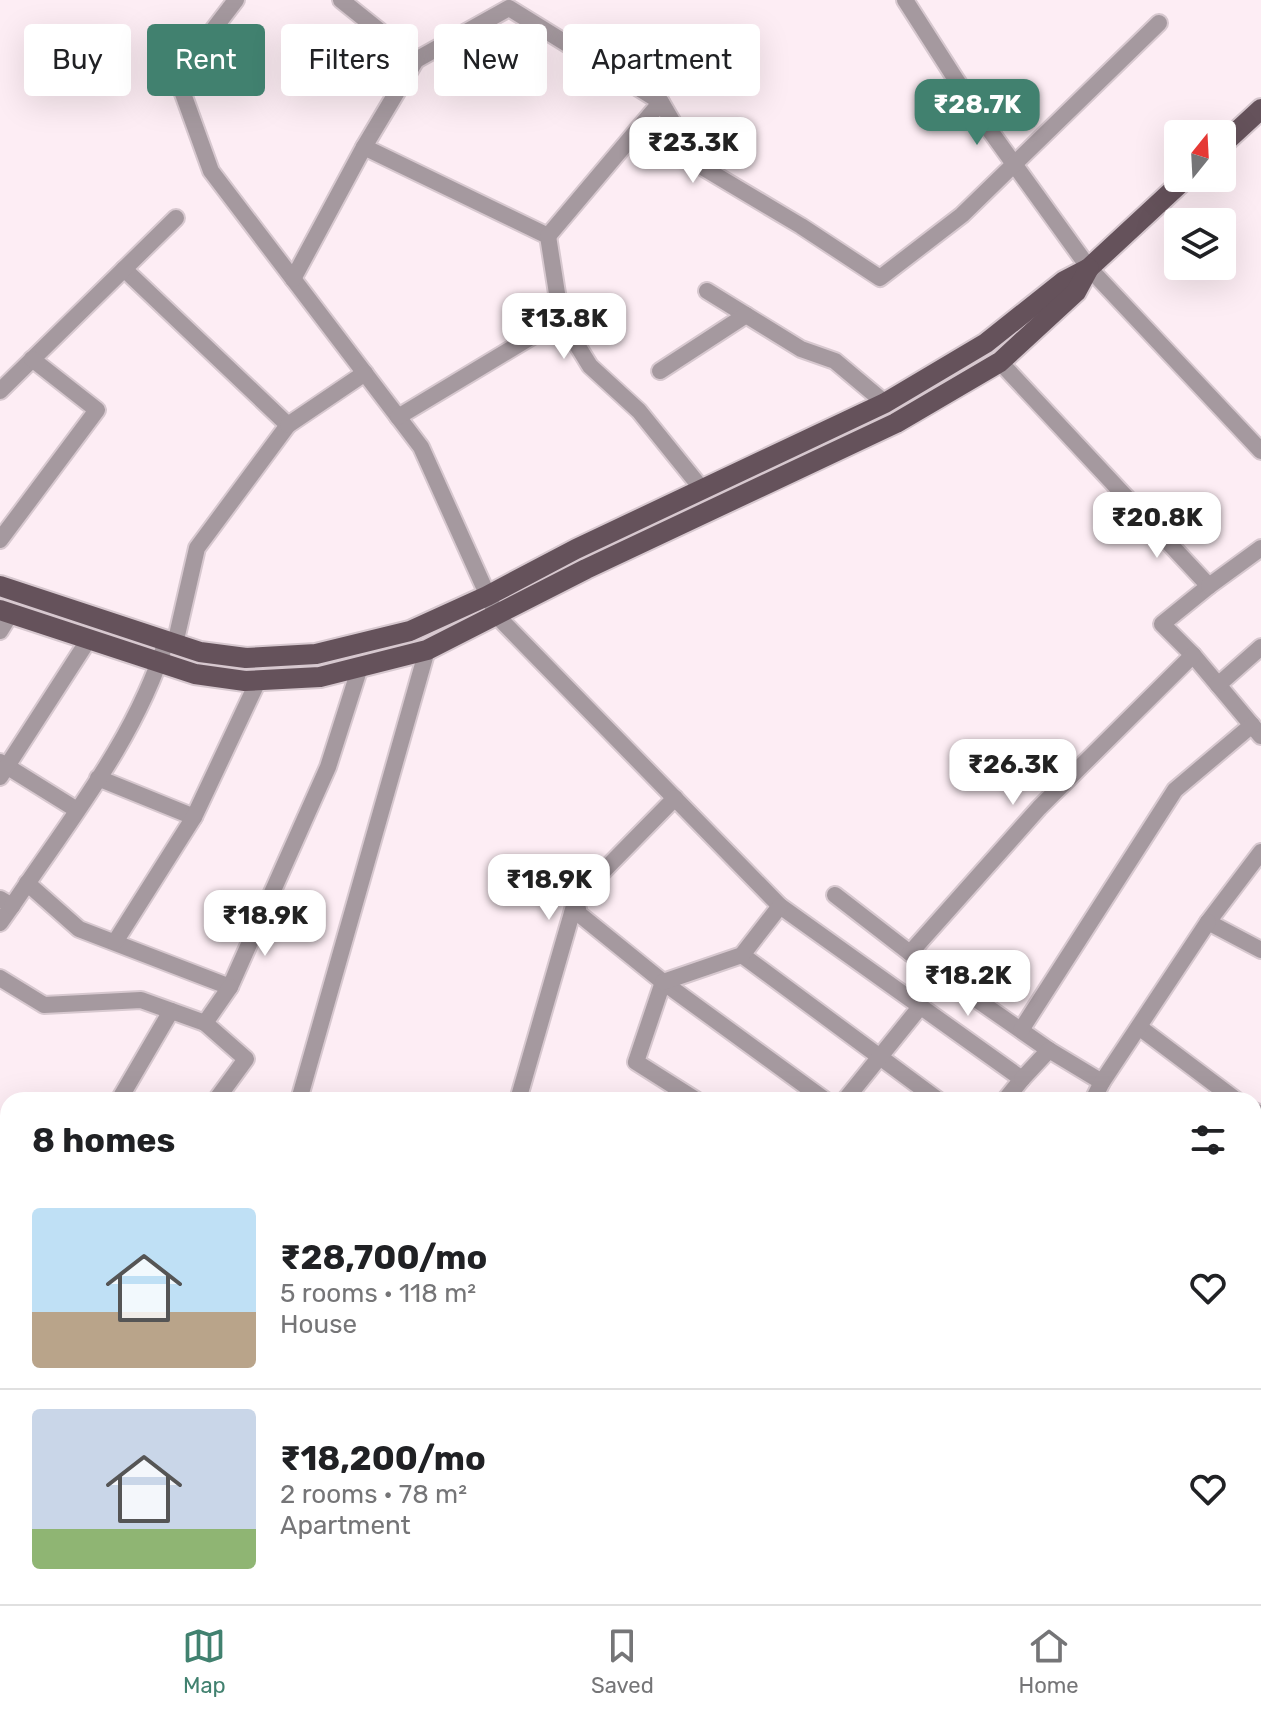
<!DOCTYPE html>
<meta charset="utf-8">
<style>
:root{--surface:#fff;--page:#f6f6f6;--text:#202124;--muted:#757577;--line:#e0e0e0;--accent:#41816f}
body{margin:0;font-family:Rubik,sans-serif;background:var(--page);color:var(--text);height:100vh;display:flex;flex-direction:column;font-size:30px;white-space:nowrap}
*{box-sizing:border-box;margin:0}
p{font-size:26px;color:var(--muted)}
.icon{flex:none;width:44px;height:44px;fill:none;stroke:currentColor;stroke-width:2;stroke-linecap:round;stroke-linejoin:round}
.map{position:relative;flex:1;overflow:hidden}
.panel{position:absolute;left:0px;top:1092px;width:1262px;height:512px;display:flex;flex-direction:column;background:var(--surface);border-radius:24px 24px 0 0;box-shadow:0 8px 32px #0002}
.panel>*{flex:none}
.banner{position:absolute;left:24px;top:24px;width:800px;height:72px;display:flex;gap:16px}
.needle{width:52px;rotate:18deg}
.fabs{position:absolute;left:1164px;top:120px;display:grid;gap:16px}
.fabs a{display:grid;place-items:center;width:72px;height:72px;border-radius:8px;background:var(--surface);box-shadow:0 8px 32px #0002;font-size:40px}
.price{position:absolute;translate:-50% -68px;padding:0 18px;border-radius:16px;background:#fff;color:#222;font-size:26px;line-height:52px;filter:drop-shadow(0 2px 4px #0008)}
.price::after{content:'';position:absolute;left:50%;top:48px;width:24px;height:18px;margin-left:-12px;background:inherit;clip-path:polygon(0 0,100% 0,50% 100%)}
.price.selected{background:var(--accent);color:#fff}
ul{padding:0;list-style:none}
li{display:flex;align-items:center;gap:24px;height:200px;padding:0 32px}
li+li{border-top:2px solid var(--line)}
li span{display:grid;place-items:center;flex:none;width:224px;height:160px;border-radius:8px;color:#555}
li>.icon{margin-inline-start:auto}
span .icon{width:96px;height:96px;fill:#fffc;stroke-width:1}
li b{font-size:34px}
h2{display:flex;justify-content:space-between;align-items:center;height:96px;padding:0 32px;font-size:34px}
.pill{padding:0 28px;border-radius:8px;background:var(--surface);box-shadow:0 8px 32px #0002;font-size:28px;line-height:72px}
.pill.selected{background:var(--accent);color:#fff}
.tabs{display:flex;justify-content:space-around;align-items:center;height:112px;border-top:2px solid var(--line);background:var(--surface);font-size:22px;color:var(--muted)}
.tabs a{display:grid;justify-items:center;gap:4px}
.tabs .selected{color:var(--accent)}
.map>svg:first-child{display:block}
</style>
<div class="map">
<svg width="1261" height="1604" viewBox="0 0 1261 1604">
<rect width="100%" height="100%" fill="#fdedf4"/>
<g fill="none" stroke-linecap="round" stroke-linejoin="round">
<g stroke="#d7c8cf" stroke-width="20">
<g id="street">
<polyline points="236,0 177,77 211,171 421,447 497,616 780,906 1022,1079 1005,1100"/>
<polyline points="905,0 978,114 1089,268 1261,451"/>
<polyline points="416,60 509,8 661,102"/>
<polyline points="364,147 548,236 561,319"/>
<polyline points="548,236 661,102 697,164 801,226 880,278 962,215 1159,23"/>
<polyline points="124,269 288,425 197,548 175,644"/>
<polyline points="293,279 364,147 416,60 341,0"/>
<polyline points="707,291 801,349 835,361 885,403"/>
<polyline points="1000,362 1209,586 1162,624 1193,655 1261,736"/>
<polyline points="660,371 746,315"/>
<polyline points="0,391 176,218"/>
<polyline points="398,417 561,319 590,366 639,411 702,489"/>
<polyline points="288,425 365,373"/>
<polyline points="0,540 97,410 32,359"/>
<polyline points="1209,586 1261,548"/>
<polyline points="0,631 11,613"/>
<polyline points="1218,685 1261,647"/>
<polyline points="0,762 77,810"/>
<polyline points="0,777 89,639"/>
<polyline points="98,778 194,817"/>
<polyline points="1261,852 1208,922 1261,950"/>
<polyline points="27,883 79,929 230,987 328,767 360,667"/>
<polyline points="835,895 910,953 1039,808 1193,655"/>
<polyline points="0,899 12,906 0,923"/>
<polyline points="576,900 579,914 663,982 825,1100"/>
<path d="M12,906C68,822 136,739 166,641"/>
<polyline points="115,942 194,817 258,681"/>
<polyline points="910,953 1049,1050"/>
<polyline points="742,955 938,1100"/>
<polyline points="0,978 44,1005 141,1000 205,1023"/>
<polyline points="663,982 636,1062 696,1100"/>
<polyline points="663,982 742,955 780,906"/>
<polyline points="1139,1027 1236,1100"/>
<polyline points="1021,1030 1175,790 1252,725"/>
<polyline points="1022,1079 1049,1050 1102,1082 1208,922"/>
<polyline points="119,1100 171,1011"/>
<polyline points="216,1100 246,1059 205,1023 230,987"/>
<polyline points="299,1100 427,650"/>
<polyline points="518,1100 576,899 675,798"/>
<polyline points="845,1100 920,1007"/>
<polyline points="1093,1100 1102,1082"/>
<polyline points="1254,1111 1261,1114"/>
<polyline points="0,1134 8,1138"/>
<polyline points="0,1271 5,1259"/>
<polyline points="0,1402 8,1406"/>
<polyline points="1254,1412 1261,1416"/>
<polyline points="0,1512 8,1497"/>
<polyline points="0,1579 8,1584"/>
<polyline points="27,1596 39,1604"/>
<polyline points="420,1596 434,1604"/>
<polyline points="547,1596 561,1604"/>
<polyline points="704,1596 717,1604"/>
<polyline points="171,1604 175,1596"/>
<polyline points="379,1604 383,1596"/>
<polyline points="518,1604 523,1596"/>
<polyline points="628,1604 633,1596"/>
<polyline points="1004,1604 1007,1596"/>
</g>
</g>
<g stroke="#d7c8cf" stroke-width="24">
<g id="primary">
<polyline points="1222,145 1261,109"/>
<polyline points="0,586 200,652 246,658 316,654 410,631 487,596 576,549 885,403 986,343 1064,281 1089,268 1186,178"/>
<polyline points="0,610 195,674 245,681 320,677 427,650 586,569 896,423 1000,362 1076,292 1089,268"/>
</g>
</g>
<use href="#street" stroke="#a5999f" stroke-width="16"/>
<use href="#primary" stroke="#65525b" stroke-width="20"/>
</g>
</svg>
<div class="fabs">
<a><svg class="needle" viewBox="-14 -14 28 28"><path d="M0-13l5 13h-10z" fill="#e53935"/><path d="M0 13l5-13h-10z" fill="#757577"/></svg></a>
<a><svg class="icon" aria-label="layers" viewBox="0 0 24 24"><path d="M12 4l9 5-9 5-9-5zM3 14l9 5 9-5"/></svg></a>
</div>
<b class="price selected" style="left:977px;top:147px">₹28.7K</b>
<b class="price" style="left:693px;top:185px">₹23.3K</b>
<b class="price" style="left:564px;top:361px">₹13.8K</b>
<b class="price" style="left:1157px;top:560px">₹20.8K</b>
<b class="price" style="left:1013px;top:807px">₹26.3K</b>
<b class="price" style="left:549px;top:922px">₹18.9K</b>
<b class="price" style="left:265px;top:958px">₹18.9K</b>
<b class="price" style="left:968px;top:1018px">₹18.2K</b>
<div class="banner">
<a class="pill">Buy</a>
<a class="pill selected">Rent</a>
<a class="pill">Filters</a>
<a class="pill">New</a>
<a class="pill">Apartment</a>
</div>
<section class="panel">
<h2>8 homes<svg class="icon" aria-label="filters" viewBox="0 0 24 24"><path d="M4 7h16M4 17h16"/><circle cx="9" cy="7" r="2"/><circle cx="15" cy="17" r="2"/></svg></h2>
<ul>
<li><span style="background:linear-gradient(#bfe0f5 65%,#b9a48a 0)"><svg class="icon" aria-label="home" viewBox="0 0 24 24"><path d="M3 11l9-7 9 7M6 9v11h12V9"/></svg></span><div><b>₹28,700/mo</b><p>5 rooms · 118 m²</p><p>House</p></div><svg class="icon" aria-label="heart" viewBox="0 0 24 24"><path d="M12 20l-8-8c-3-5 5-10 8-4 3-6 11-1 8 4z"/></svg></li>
<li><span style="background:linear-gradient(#c9d6e8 75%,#8fb573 0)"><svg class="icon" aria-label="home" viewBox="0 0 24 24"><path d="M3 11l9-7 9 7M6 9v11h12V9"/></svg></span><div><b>₹18,200/mo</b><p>2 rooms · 78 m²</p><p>Apartment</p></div><svg class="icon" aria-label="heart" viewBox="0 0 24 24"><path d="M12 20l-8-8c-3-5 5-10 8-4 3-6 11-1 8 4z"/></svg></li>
</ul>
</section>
</div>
<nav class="tabs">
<a class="selected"><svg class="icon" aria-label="map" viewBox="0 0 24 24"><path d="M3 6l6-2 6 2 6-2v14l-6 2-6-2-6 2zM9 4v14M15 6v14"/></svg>Map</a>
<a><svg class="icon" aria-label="saved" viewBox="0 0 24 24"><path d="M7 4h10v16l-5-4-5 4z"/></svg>Saved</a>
<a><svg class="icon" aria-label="home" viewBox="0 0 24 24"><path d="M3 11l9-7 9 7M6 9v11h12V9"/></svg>Home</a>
</nav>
